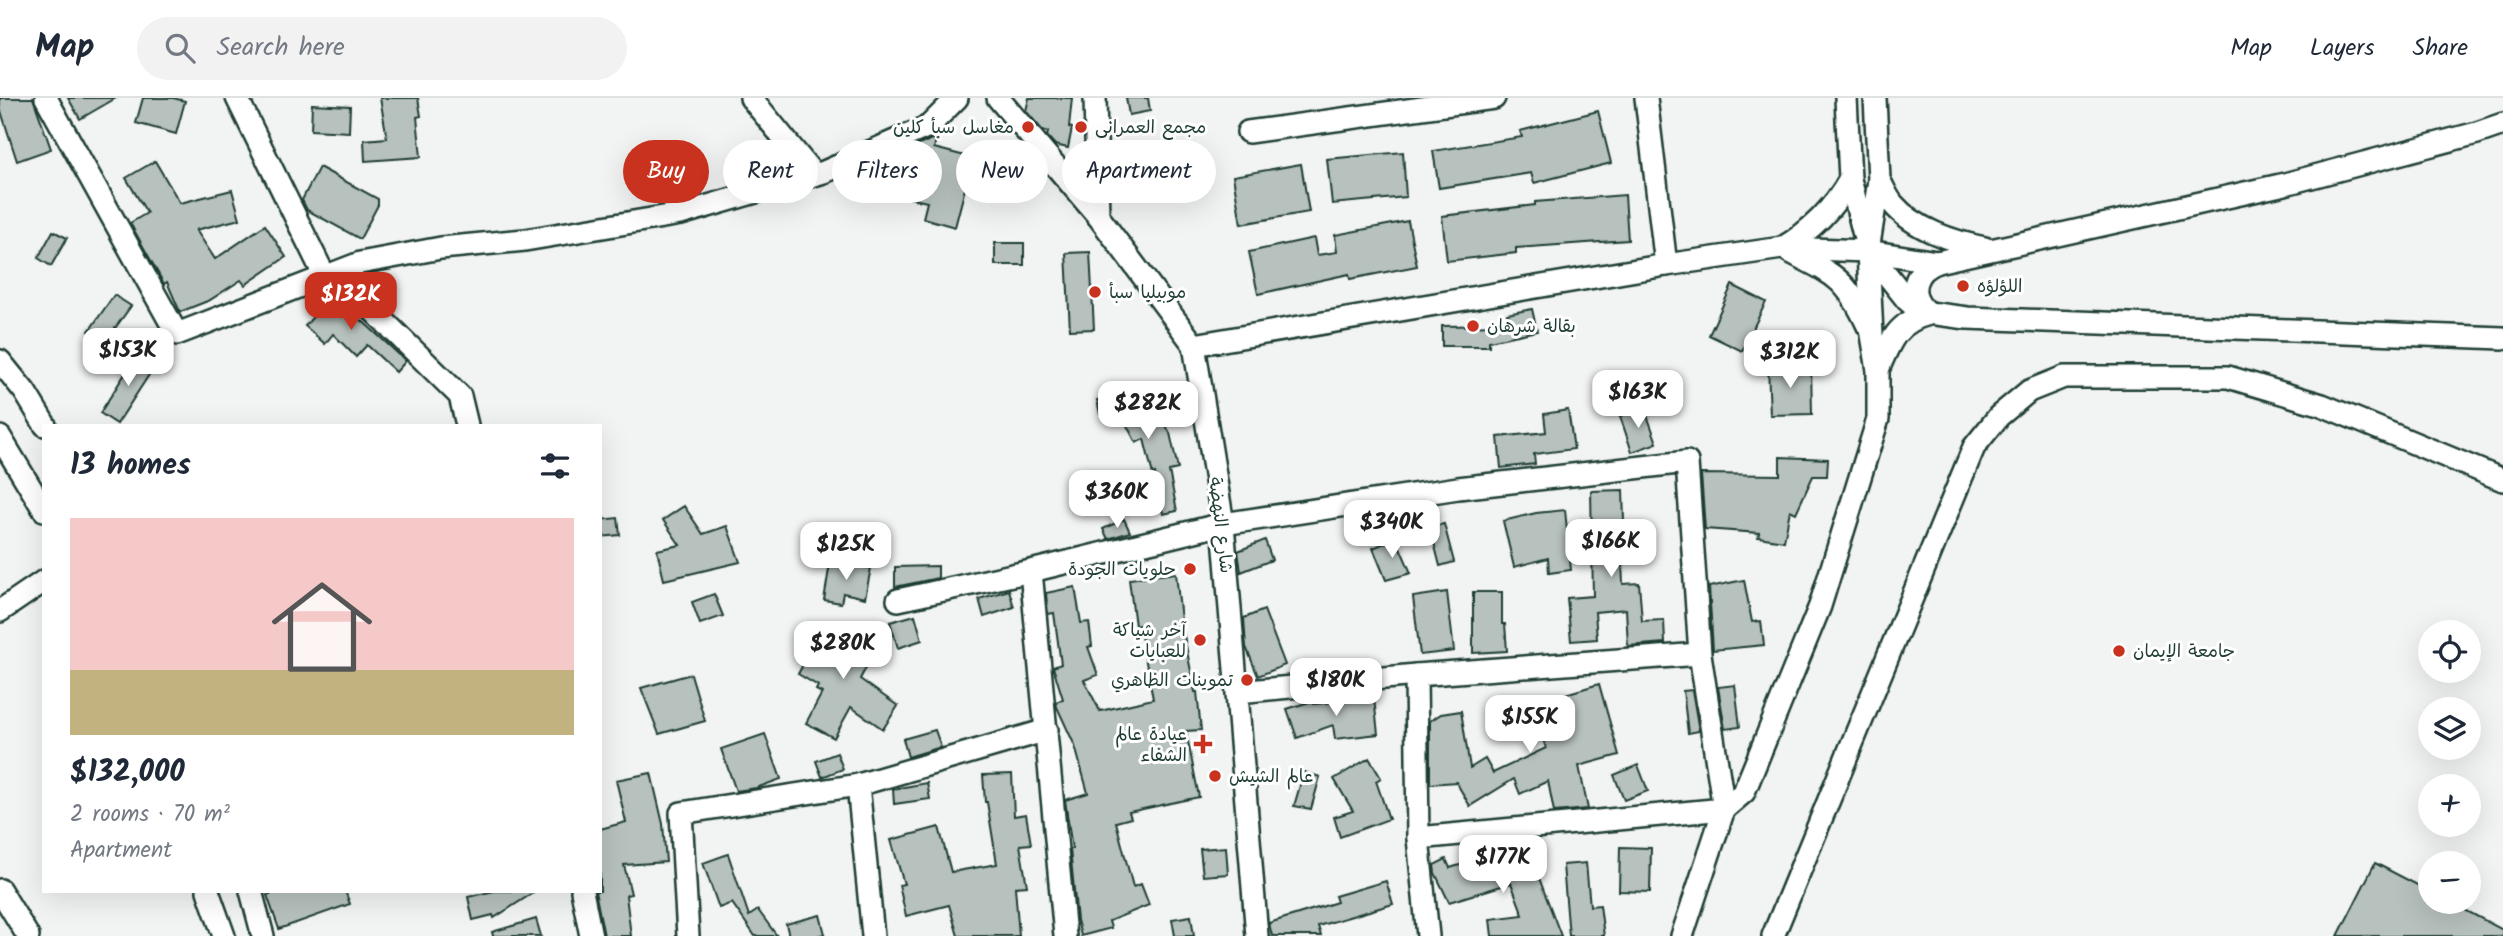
<!DOCTYPE html>
<meta charset="utf-8">
<style>
:root{--surface:#fff;--page:#f2f2f3;--text:#1f2937;--muted:#747a83;--line:#e0e1e3;--accent:#c8321e}
body{margin:0;font-family:Kalam,"Playpen Sans Arabic",sans-serif;background:var(--page);color:var(--text);height:100vh;display:flex;flex-direction:column;font-size:26px;white-space:nowrap}
*{box-sizing:border-box;margin:0}
p{font-size:23px;color:var(--muted)}
.icon{flex:none;width:38px;height:38px;fill:none;stroke:currentColor;stroke-width:2;stroke-linecap:round;stroke-linejoin:round}
.map{position:relative;flex:1;overflow:hidden}
.drawer{position:absolute;left:42px;top:326px;width:560px;height:469px;display:flex;flex-direction:column;background:var(--surface);border-radius:0px;box-shadow:0 7px 28px #0002}
.drawer>*{flex:none}
.hud{position:absolute;left:623px;top:42px;width:665px;height:63px;display:flex;gap:14px}
.tools{position:absolute;left:2418px;top:522px;display:grid;gap:14px}
.tools a{display:grid;place-items:center;width:63px;height:63px;border-radius:50%;background:var(--surface);box-shadow:0 7px 28px #0002;font-size:35px}
.price{position:absolute;translate:-50% -60px;padding:0 16px;border-radius:14px;background:#fff;color:#222;font-size:23px;line-height:46px;filter:drop-shadow(0 2px 4px #0008)}
.price::after{content:'';position:absolute;left:50%;top:42px;width:21px;height:16px;margin-left:-10px;background:inherit;clip-path:polygon(0 0,100% 0,50% 100%)}
.price.active{background:var(--accent);color:#fff}
ul{padding:0;list-style:none}
li{display:grid;align-content:center;gap:14px;height:371px;padding:0 28px}
li+li{border-top:2px solid var(--line)}
li span{display:grid;place-items:center;height:217px;border-radius:0px;color:#555}
li>.icon{margin-inline-start:auto}
span .icon{width:126px;height:126px;fill:#fffc;stroke-width:1}
li b{font-size:30px}
h2{display:flex;justify-content:space-between;align-items:center;height:84px;padding:0 28px;font-size:30px}
.chip{padding:0 24px;border-radius:32px;background:var(--surface);box-shadow:0 7px 28px #0002;font-size:24px;line-height:63px}
.chip.active{background:var(--accent);color:#fff}
header{display:flex;align-items:center;gap:42px;box-sizing:border-box;height:98px;padding:0 35px;background:var(--surface);border-bottom:2px solid var(--line)}
header strong{font-size:33px}
nav{display:flex;gap:38px;margin-inline-start:auto;font-size:24px}
.search{width:490px;height:63px;background:var(--page);display:flex;align-items:center;gap:18px;box-sizing:border-box;padding:0 24px;border-radius:38px;color:var(--muted);font-size:26px}
.map>svg:first-child{display:block}
</style>
<header>
<strong>Map</strong>
<div class="search"><svg class="icon" aria-label="search" viewBox="0 0 24 24"><circle cx="10" cy="10" r="6"/><path d="M15 15l6 6"/></svg>Search here</div>
<nav><a>Map</a><a>Layers</a><a>Share</a></nav>
</header>
<div class="map">
<svg width="2503" height="838" viewBox="0 0 2503 838">
<rect width="100%" height="100%" fill="#f2f3f3"/>
<filter id="ink" filterUnits="userSpaceOnUse"><feTurbulence type="fractalNoise" baseFrequency=".0143" numOctaves="2"/><feDisplacementMap in="SourceGraphic" scale="14" xChannelSelector="R" yChannelSelector="G"/><feConvolveMatrix kernelMatrix="1 2 1 2 8 2 1 2 1" color-interpolation-filters="sRGB"/></filter>
<g filter="url(#ink)">
<g fill="#b7c1bd" stroke="#1f3d34" stroke-width="2">
<polygon points="0,0 33,0 51,51 17,63 0,10"/>
<polygon points="68,0 116,0 80,21"/>
<polygon points="143,0 173,0 185,3 176,36 136,25"/>
<polygon points="380,0 418,0 421,18 417,19 421,59 365,63 364,42 387,40"/>
<polygon points="1029,0 1072,0 1069,29 1072,30 1068,50 1055,47 1047,38 1048,34 1043,33 1026,13"/>
<polygon points="1126,0 1148,0 1150,13 1129,17"/>
<polygon points="312,6 350,8 349,34 311,32"/>
<polygon points="1598,13 1611,65 1534,85 1531,75 1439,90 1433,53 1522,39 1520,33"/>
<polygon points="932,41 936,42 934,50 973,60 955,129 923,120 927,104 900,98 910,51"/>
<polygon points="1403,54 1406,99 1332,106 1327,61"/>
<polygon points="155,63 180,105 232,92 240,121 196,132 215,161 265,127 286,159 245,187 241,182 210,202 180,214 167,184 164,186 130,125 147,115 126,80"/>
<polygon points="1301,66 1309,114 1241,126 1233,78"/>
<polygon points="319,69 378,101 378,107 360,141 307,112 302,102"/>
<polygon points="1625,97 1628,142 1516,150 1516,155 1447,163 1442,118 1535,107 1535,104"/>
<polygon points="1408,123 1417,168 1350,181 1349,176 1258,196 1249,154 1314,140 1317,157 1337,154 1335,137"/>
<polygon points="53,133 67,140 51,168 38,160"/>
<rect x="995" y="145" width="29" height="22"/>
<polygon points="1090,154 1094,231 1070,232 1066,155"/>
<polygon points="1732,187 1766,204 1742,253 1709,237"/>
<polygon points="333,196 406,263 396,274 367,247 356,259 333,236 325,246 305,228"/>
<polygon points="114,197 131,208 105,244 89,233"/>
<polygon points="1532,211 1537,233 1489,243 1489,248 1442,248 1442,228 1509,227 1507,216"/>
<polygon points="139,254 156,266 117,326 100,315"/>
<polygon points="1811,267 1812,316 1770,317 1768,268"/>
<polygon points="1139,293 1144,318 1157,311 1170,335 1178,371 1169,373 1177,413 1163,416 1155,376 1153,377 1144,341 1136,345 1119,312 1100,316 1097,302"/>
<polygon points="1644,309 1657,345 1632,354 1620,318"/>
<polygon points="1568,312 1574,351 1534,356 1535,366 1501,370 1498,339 1546,334 1544,316"/>
<polygon points="1780,359 1828,361 1827,378 1813,378 1796,415 1790,412 1784,443 1758,439 1759,435 1705,431 1701,376 1780,377"/>
<polygon points="1623,392 1624,423 1620,423 1623,486 1639,485 1642,523 1664,522 1665,545 1628,548 1626,511 1595,514 1597,541 1571,543 1567,500 1593,498 1591,393"/>
<polygon points="684,408 703,436 727,428 740,464 664,482 657,452 680,447 663,422"/>
<polygon points="1565,412 1571,472 1549,475 1548,460 1514,469 1503,423 1536,415"/>
<polygon points="618,420 620,437 600,439 600,422"/>
<polygon points="1124,421 1130,434 1108,441 1103,431"/>
<polygon points="1444,426 1454,464 1440,468 1430,429"/>
<polygon points="1396,440 1411,475 1386,482 1373,450"/>
<polygon points="1265,442 1272,462 1241,474 1238,453"/>
<polygon points="830,465 871,470 865,500 843,495 841,505 824,502"/>
<polygon points="938,468 938,480 895,489 895,469"/>
<polygon points="1176,475 1181,522 1195,594 1197,594 1201,632 1186,633 1199,699 1129,714 1131,720 1116,724 1133,789 1141,786 1149,807 1109,823 1111,830 1081,838 1077,822 1070,751 1072,751 1065,702 1088,695 1075,648 1057,609 1056,604 1063,601 1053,569 1061,566 1054,515 1048,516 1046,495 1075,489 1081,525 1089,524 1092,548 1088,549 1098,577 1084,582 1100,613 1153,601 1139,527 1135,528 1129,481"/>
<polygon points="1744,482 1752,524 1761,523 1764,547 1713,552 1709,489"/>
<polygon points="1009,492 1014,509 984,519 979,501"/>
<polygon points="1447,494 1454,553 1420,557 1413,499"/>
<polygon points="1473,494 1502,494 1502,526 1505,526 1507,553 1473,555"/>
<polygon points="714,496 723,518 700,526 692,504"/>
<polygon points="1264,512 1285,567 1258,578 1246,549 1244,520"/>
<polygon points="915,517 922,542 898,550 890,524"/>
<polygon points="820,526 851,540 855,532 879,545 860,581 898,608 883,631 851,609 834,640 806,625 822,595 816,592 818,588 798,576 811,552 809,551"/>
<polygon points="691,576 705,623 659,636 641,590"/>
<polygon points="1599,586 1619,657 1579,668 1588,711 1554,714 1548,683 1520,696 1514,681 1470,708 1456,684 1430,686 1430,623 1441,616 1461,613 1470,670 1485,661 1493,675 1546,650 1541,636 1570,624 1562,597"/>
<polygon points="1735,587 1740,629 1725,631 1718,589"/>
<polygon points="1692,592 1699,633 1688,635 1683,593"/>
<polygon points="1374,600 1378,636 1335,641 1333,627 1297,640 1287,611 1312,603 1314,606"/>
<polygon points="935,632 941,649 908,659 903,641"/>
<polygon points="765,636 781,681 756,690 736,693 721,651"/>
<polygon points="837,655 843,671 822,679 816,663"/>
<polygon points="1369,660 1381,680 1376,683 1389,721 1340,739 1334,719 1353,713 1334,681"/>
<polygon points="1638,667 1648,693 1624,702 1614,677"/>
<polygon points="1304,674 1320,679 1311,711 1294,708"/>
<polygon points="651,675 663,726 666,764 624,767 631,796 626,797 631,838 604,838 595,793 600,793 600,731 626,724 616,682"/>
<polygon points="1012,676 1014,718 1026,716 1031,746 1020,747 1027,788 1015,789 1019,838 958,838 949,807 906,818 899,787 904,786 891,742 939,729 951,774 997,766 987,704 985,704 983,677"/>
<polygon points="927,685 930,701 894,706 893,691"/>
<polygon points="1226,749 1228,776 1203,778 1200,751"/>
<polygon points="1620,749 1651,750 1650,794 1619,793"/>
<polygon points="728,756 749,818 758,812 777,838 755,838 732,805 719,810 703,765"/>
<polygon points="1486,759 1491,775 1531,759 1561,838 1492,838 1490,821 1523,817 1511,785 1449,804 1435,775 1434,767 1446,761 1450,770"/>
<polygon points="1586,765 1590,808 1600,807 1604,838 1569,838 1563,767"/>
<polygon points="2375,765 2431,794 2431,803 2448,803 2503,832 2503,838 2338,838"/>
<polygon points="1386,783 1393,806 1318,828 1321,838 1272,838 1269,825 1337,804 1335,798"/>
<polygon points="278,793 345,793 350,806 279,831 267,797"/>
<polygon points="494,793 536,793 494,820 493,817 473,822 468,799"/>
<polygon points="820,817 825,836 816,838 789,838 786,826"/>
<polygon points="1191,818 1194,838 1175,838 1172,821"/>
<polygon points="536,821 541,838 493,838 492,834"/>
</g>
<g fill="none" stroke-linecap="round" stroke-linejoin="round">
<g stroke="#1f3d34" stroke-width="26">
<g id="minor">
<polyline points="46,0 177,236 360,165 441,150 525,142 681,116 824,74 929,28 957,0"/>
<polyline points="237,0 325,179"/>
<polyline points="751,0 814,77"/>
<polyline points="998,0 1098,118 1194,247 1223,426 1257,838"/>
<polyline points="1095,0 1098,118"/>
<polyline points="1646,0 1666,167"/>
<polyline points="1846,0 1850,81 1868,153 1907,202 1921,214 1967,220 2503,240"/>
<polyline points="1248,34 1494,0"/>
<path d="M1879,82C1884,90 1887,99 1893,106C1914,131 1954,144 1985,150"/>
<path d="M1782,150C1811,133 1834,110 1850,81"/>
<path d="M1790,154C1835,177 1846,180 1868,228"/>
<polyline points="335,175 460,298 467,327"/>
<path d="M1925,213C1907,195 1914,172 1937,164"/>
<polyline points="1194,247 1666,167 1782,150 1868,153 1937,164 2285,86 2477,35 2503,26"/>
<polyline points="0,263 25,294 45,327"/>
<path d="M1878,272C1890,243 1897,224 1929,216"/>
<polyline points="0,339 44,412"/>
<polyline points="1031,473 1065,838"/>
<polyline points="898,502 1031,473 1223,426 1458,390 1687,364 1700,556 1724,711 1682,838"/>
<polyline points="0,513 44,483"/>
<polyline points="1416,577 1418,740 1428,838"/>
<polyline points="1238,594 1416,577 1700,556"/>
<polyline points="858,687 873,838"/>
<polyline points="1418,740 1724,711 1744,694 1820,508 1878,321 1878,272 1872,237 1868,153 1879,82 1875,0"/>
<polyline points="0,792 28,838"/>
<polyline points="208,793 224,838"/>
<polyline points="251,793 263,838"/>
<polyline points="582,793 591,838"/>
<polyline points="688,838 681,715 858,687 1047,632"/>
<polyline points="1773,838 1974,349 1999,318 2029,293 2064,279 2228,279 2322,307 2503,382"/>
</g>
</g>
<use href="#minor" stroke="#fff" stroke-width="21"/>
</g>
</g>
<g fill="#c8321e" stroke="#fff" stroke-width="2.5">
<circle cx="1028" cy="29" r="7"/>
<circle cx="1081" cy="29" r="7"/>
<circle cx="1963" cy="188" r="7"/>
<circle cx="1095" cy="194" r="7"/>
<circle cx="1473" cy="228" r="7"/>
<circle cx="1190" cy="471" r="7"/>
<circle cx="1200" cy="542" r="7"/>
<circle cx="2119" cy="553" r="7"/>
<circle cx="1247" cy="582" r="7"/>
<path d="M1199.5 635.5h7v7h7v7h-7v7h-7v-7h-7v-7h7z"/>
<circle cx="1215" cy="678" r="7"/>
</g>
<g text-anchor="middle" stroke-width="6" stroke-linejoin="round" paint-order="stroke">
<g font-size="18" fill="#1f3d34" stroke="#fff" text-anchor="start">
<text x="1014" y="35" text-anchor="end">مغاسل سبأ كلين</text>
<text x="1095" y="35">مجمع العمراني</text>
<text x="1977" y="194">اللؤلؤه</text>
<text x="1109" y="200">موبيليا سبأ</text>
<text x="1487" y="234">بقالة شرهان</text>
<text x="1176" y="477" text-anchor="end">حلويات الجودة</text>
<text x="1186" y="538" text-anchor="end">آخر شياكة<tspan x="1186" dy="21">للعبايات</tspan></text>
<text x="2133" y="559">جامعة الإيمان</text>
<text x="1233" y="588" text-anchor="end">تموينات الظاهري</text>
<text x="1187" y="642" text-anchor="end">عيادة عالم<tspan x="1187" dy="21">الشفاء</tspan></text>
<text x="1229" y="684">عالم الشيش</text>
</g>
<g font-size="18" fill="#1f3d34" stroke="#fff">
<text transform="translate(1221 427) rotate(83)" y="6">شارع النهضة</text>
</g>
</g>
</svg>
<div class="tools">
<a><svg class="icon" aria-label="locate" viewBox="0 0 24 24"><circle cx="12" cy="12" r="6"/><path d="M12 2v4M12 18v4M2 12h4M18 12h4"/></svg></a>
<a><svg class="icon" aria-label="layers" viewBox="0 0 24 24"><path d="M12 4l9 5-9 5-9-5zM3 14l9 5 9-5"/></svg></a>
<a>+</a>
<a>−</a>
</div>
<b class="price active" style="left:351px;top:234px">$132K</b>
<b class="price" style="left:128px;top:290px">$153K</b>
<b class="price" style="left:1790px;top:292px">$312K</b>
<b class="price" style="left:1638px;top:332px">$163K</b>
<b class="price" style="left:1148px;top:343px">$282K</b>
<b class="price" style="left:1117px;top:432px">$360K</b>
<b class="price" style="left:1392px;top:462px">$340K</b>
<b class="price" style="left:1611px;top:481px">$166K</b>
<b class="price" style="left:846px;top:484px">$125K</b>
<b class="price" style="left:843px;top:583px">$280K</b>
<b class="price" style="left:1336px;top:620px">$180K</b>
<b class="price" style="left:1530px;top:657px">$155K</b>
<b class="price" style="left:1503px;top:797px">$177K</b>
<div class="hud">
<a class="chip active">Buy</a>
<a class="chip">Rent</a>
<a class="chip">Filters</a>
<a class="chip">New</a>
<a class="chip">Apartment</a>
</div>
<section class="drawer">
<h2>13 homes<svg class="icon" aria-label="filters" viewBox="0 0 24 24"><path d="M4 7h16M4 17h16"/><circle cx="9" cy="7" r="2"/><circle cx="15" cy="17" r="2"/></svg></h2>
<ul>
<li><span style="background:linear-gradient(#f6c9c9 70%,#c2b280 0)"><svg class="icon" aria-label="home" viewBox="0 0 24 24"><path d="M3 11l9-7 9 7M6 9v11h12V9"/></svg></span><div><b>$132,000</b><p>2 rooms · 70 m²</p><p>Apartment</p></div></li>
</ul>
</section>
</div>
